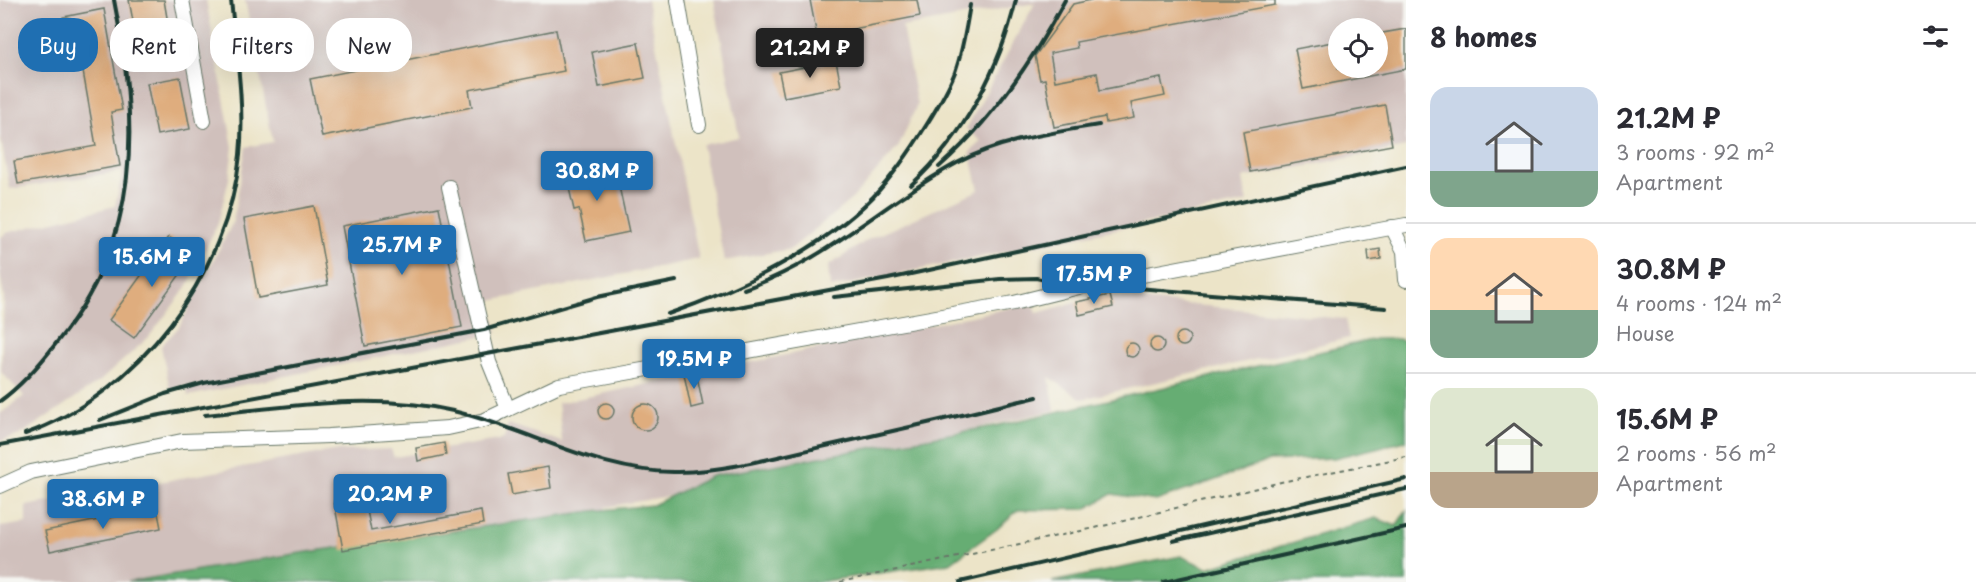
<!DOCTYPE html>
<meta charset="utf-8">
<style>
:root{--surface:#fff;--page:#f7f7f7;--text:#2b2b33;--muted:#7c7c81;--line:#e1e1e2;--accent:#1f6fb2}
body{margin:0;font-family:"Playpen Sans",sans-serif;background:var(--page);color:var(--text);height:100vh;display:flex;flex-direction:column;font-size:22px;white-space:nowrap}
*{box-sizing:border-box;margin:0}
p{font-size:20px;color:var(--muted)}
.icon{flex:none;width:33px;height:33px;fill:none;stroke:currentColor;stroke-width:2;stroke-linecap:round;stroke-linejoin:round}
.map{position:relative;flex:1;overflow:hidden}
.drawer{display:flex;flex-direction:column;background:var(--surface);width:570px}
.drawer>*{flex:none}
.hud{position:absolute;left:18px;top:18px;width:570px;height:54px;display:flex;gap:12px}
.controls{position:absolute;left:1328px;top:18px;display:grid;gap:12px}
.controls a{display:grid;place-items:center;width:60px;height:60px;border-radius:50%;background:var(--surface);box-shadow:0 6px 24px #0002;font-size:30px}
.price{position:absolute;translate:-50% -51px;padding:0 14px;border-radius:6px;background:var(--accent);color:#fff;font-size:20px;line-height:39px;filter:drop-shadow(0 2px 3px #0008)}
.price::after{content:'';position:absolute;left:50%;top:36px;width:18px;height:14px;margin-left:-9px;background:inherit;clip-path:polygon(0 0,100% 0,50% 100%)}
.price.current{background:#222;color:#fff}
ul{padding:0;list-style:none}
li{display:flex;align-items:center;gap:18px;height:150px;padding:0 24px}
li+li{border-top:2px solid var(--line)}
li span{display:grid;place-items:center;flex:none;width:168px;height:120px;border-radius:18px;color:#555}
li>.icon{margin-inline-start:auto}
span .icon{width:72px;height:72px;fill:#fffc;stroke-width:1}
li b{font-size:26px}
h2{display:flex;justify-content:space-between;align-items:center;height:72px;padding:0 24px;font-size:26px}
.pill{padding:0 21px;border-radius:24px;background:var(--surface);box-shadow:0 6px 24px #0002;font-size:21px;line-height:54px}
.pill.current{background:var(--accent);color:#fff}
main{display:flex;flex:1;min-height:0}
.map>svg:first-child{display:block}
</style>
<main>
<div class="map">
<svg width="1406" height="582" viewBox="0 0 1406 582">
<rect width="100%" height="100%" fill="#f6f6f2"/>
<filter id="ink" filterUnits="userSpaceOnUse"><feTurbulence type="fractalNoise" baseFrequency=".0167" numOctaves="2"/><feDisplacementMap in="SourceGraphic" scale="12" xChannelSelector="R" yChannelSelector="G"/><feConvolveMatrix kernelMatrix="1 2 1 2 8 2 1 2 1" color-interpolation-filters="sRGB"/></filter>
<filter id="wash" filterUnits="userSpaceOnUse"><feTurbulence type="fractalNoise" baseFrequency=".008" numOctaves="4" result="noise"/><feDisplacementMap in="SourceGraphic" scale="24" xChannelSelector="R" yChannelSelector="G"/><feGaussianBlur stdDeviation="1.35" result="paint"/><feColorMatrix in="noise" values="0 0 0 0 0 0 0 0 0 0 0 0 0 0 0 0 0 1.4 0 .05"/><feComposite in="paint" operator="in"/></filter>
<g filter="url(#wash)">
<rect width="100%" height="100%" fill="#ece4c8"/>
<g fill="#d0c0bc" fill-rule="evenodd">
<polygon points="0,0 206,0 233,147 229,179 218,223 187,287 148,338 100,381 20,435 0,441 0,414 24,396 1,372 4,298 0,274 0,238 6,233 115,206 123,171 10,189 0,135"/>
<polygon points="245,0 647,0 699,259 490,301 497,333 188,396 186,385 170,390 161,346 179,327 233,222 246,147 273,142"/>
<path d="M714,0H1406V147L1243,178L1247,202L830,288L828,266L869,239L979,190L970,152L981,141L966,129L1035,3L902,27L917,105L899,146L853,198L791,249L724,261L702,145L739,137ZM1338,28H1377V68H1338Z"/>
<polygon points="1099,296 1345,319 1349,338 1082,399 1049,377 1055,410 731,485 606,507 606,511 155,582 0,582 0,527 26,523 26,506 332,451 391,449 394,457 504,439 508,424 562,442 558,403 1033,303 1037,313"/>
</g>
<g fill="#66ad73" stroke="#427554" stroke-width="1.5">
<polygon points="1376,339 1399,339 1406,342 1406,441 1334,458 1269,461 1156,501 1112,494 1085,509 1018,510 997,529 950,563 817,582 128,582 294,554 592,511 653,505 712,476 995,426"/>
<polygon points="1406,511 1406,582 1052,582 1181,556 1207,568 1376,518 1396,526"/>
</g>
<g id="blocks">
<g fill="#dfad7e">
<polygon points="129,0 164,0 172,47 139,53"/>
<polygon points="810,0 917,0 920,16 817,36"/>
<polygon points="1091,0 1275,0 1275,5 1076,42 1077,48 1050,53 1055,81 1097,73 1100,90 1161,78 1165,96 1131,103 1134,118 1106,123 1105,117 1054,127 1045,79 1040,80 1035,56 1073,4"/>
<polygon points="104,9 122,110 111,112 120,166 18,184 14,161 96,146 80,54 70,55 63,17"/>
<polygon points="1406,29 1406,69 1303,89 1295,49 1338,41 1338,68 1377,68 1377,34"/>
<polygon points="556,30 564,71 469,90 472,107 322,137 310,79"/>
<polygon points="638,43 645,78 599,87 592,52"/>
<polygon points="836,61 841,86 784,97 779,72"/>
<polygon points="180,77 190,129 157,135 147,83"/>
<polygon points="1385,105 1392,145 1250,172 1243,132"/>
<polygon points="598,162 602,181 617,177 629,232 586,241 579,209 574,210 565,170"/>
<polygon points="314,206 328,285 258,298 244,219"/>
<polygon points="439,207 462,327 365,346 342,226"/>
<polygon points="169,237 194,255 134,338 109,320"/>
<polygon points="1380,249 1381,259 1369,261 1368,251"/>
<polygon points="1110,295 1113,307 1079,315 1076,302"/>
<circle cx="1183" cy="339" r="7"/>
<circle cx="1157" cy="345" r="7"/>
<circle cx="1132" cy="350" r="7"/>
<polygon points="696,371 703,405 691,408 684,374"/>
<circle cx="606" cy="411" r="8"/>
<circle cx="645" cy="417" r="13"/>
<polygon points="444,443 446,455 418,461 416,448"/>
<polygon points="548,467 551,488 512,495 508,474"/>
<polygon points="364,495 371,531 481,511 483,524 343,550 334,501"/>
<polygon points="157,508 161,528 50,551 45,531"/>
</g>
</g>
</g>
<g filter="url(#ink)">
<use href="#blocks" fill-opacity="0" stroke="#677768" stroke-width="1.5"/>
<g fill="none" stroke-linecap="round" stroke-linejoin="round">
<g stroke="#677768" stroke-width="16">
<g id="minor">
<polyline points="182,0 204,121"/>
<polyline points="678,0 699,125"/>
<polyline points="449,187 489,362 508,409"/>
<polyline points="1392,227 1404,251 1406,280"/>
<polyline points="0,486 31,472 182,441 329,436 448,428 485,420 559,385 1014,303 1079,287 1406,225"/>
</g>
</g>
<polyline stroke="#677768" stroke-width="2" stroke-dasharray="4.5 4.5" stroke-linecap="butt" points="840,582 1095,528 1281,482 1406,457"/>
<use href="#minor" stroke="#fff" stroke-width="14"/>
<g stroke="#1f3d34" stroke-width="4">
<path d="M939,167C990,122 1033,60 1065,0"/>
<path d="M911,185C964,137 1000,68 1016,0"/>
<path d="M744,289C824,263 884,202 957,163C1000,140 1051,133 1099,125"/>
<polyline points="834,297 1000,279 1036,278 1079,287 1137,288 1386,308"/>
<path d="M668,314C736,291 822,249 873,197C894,175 911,150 927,124C937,108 948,90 955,72C963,50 966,28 970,5"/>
<path d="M0,401C21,386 41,363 57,342C142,238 139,125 114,0"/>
<path d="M205,415C287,407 371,392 453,411C528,428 600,474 678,472C725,471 772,458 817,448C890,432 963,415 1037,397"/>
<polyline points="100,420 165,394 204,383 484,330 597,297 676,281"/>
<path d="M25,434C139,394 228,273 240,155C245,104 236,51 231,0"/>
<polyline points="0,445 888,279 1406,166"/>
<polyline points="1173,541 1406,489"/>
<polyline points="960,582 1406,479"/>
<polyline points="1164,582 1406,528"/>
</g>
</g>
</g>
</svg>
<div class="controls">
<a><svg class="icon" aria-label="locate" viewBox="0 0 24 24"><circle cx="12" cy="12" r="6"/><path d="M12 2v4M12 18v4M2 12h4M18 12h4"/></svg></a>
</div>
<b class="price current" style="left:810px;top:79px">21.2M ₽</b>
<b class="price" style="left:597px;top:202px">30.8M ₽</b>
<b class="price" style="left:402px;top:276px">25.7M ₽</b>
<b class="price" style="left:152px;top:288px">15.6M ₽</b>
<b class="price" style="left:1094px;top:305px">17.5M ₽</b>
<b class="price" style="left:694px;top:390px">19.5M ₽</b>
<b class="price" style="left:390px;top:525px">20.2M ₽</b>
<b class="price" style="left:103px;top:530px">38.6M ₽</b>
<div class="hud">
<a class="pill current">Buy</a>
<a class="pill">Rent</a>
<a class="pill">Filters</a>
<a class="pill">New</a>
</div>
</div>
<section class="drawer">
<h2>8 homes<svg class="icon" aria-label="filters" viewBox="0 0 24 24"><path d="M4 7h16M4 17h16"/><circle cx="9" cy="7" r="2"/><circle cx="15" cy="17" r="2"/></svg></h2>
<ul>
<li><span style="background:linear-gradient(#c9d6e8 70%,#7fa58c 0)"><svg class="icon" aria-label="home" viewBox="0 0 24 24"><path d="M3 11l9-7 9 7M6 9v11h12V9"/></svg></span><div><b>21.2M ₽</b><p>3 rooms · 92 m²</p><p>Apartment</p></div></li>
<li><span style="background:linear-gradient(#ffd9b3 60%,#7fa58c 0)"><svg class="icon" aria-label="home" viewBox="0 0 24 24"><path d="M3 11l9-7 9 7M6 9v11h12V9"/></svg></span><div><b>30.8M ₽</b><p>4 rooms · 124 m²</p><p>House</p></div></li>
<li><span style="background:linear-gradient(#dfe7d0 70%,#b9a48a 0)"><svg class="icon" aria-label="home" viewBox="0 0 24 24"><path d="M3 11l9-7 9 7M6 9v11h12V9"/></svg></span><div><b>15.6M ₽</b><p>2 rooms · 56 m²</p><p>Apartment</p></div></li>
</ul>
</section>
</main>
